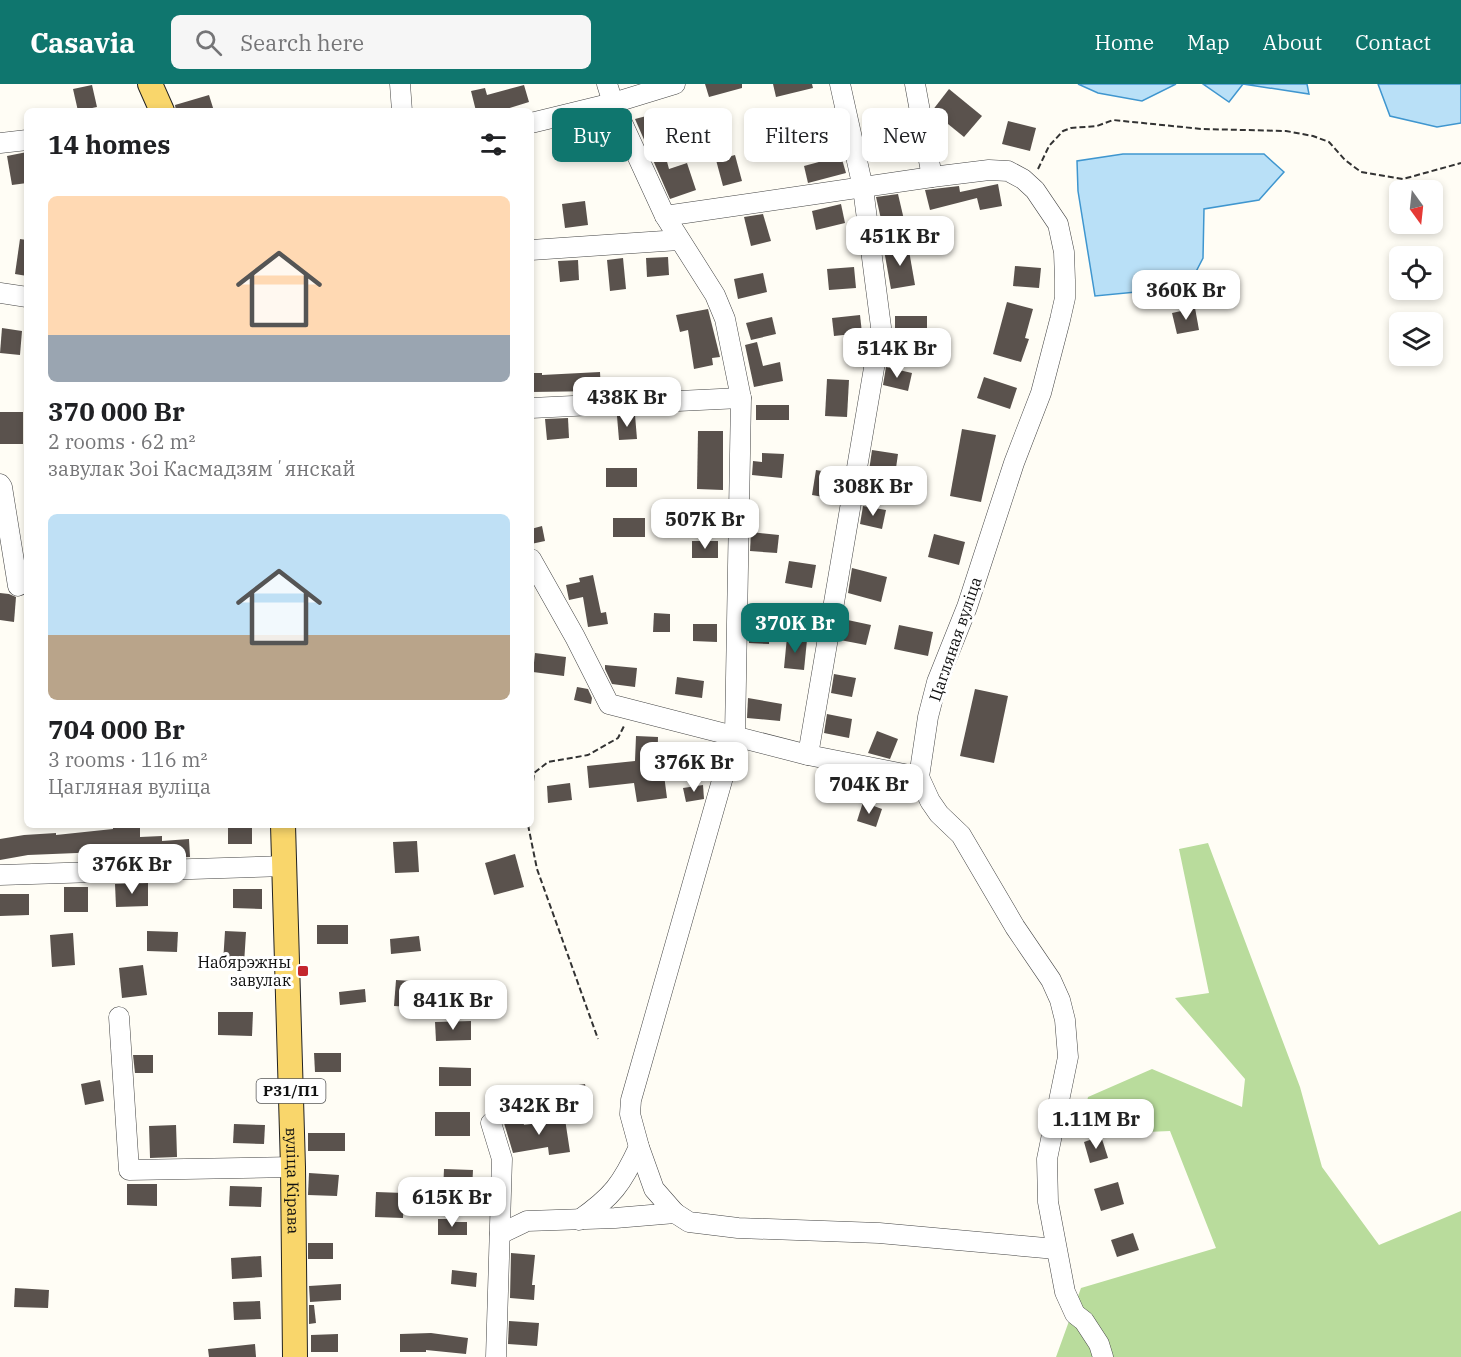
<!DOCTYPE html>
<meta charset="utf-8">
<style>
:root{--surface:#fff;--page:#f6f6f6;--text:#202124;--muted:#757577;--accent:#0f766e}
body{margin:0;font-family:"IBM Plex Serif",serif;background:var(--page);color:var(--text);height:100vh;display:flex;flex-direction:column;font-size:22px;white-space:nowrap}
*{box-sizing:border-box;margin:0}
p{font-size:20px;color:var(--muted)}
.icon{flex:none;width:33px;height:33px;fill:none;stroke:currentColor;stroke-width:2;stroke-linecap:round;stroke-linejoin:round}
.map{position:relative;flex:1;overflow:hidden}
.details{position:absolute;left:24px;top:24px;width:510px;height:720px;display:flex;flex-direction:column;background:var(--surface);border-radius:9px;box-shadow:0 3px 9px #0003}
.details>*{flex:none}
.top-card{position:absolute;left:552px;top:24px;width:570px;height:54px;display:flex;gap:12px}
.needle{width:39px;rotate:165deg}
.tools{position:absolute;left:1389px;top:96px;display:grid;gap:12px}
.tools a{display:grid;place-items:center;width:54px;height:54px;border-radius:9px;background:var(--surface);box-shadow:0 3px 9px #0003;font-size:30px}
.price{position:absolute;translate:-50% -51px;padding:0 14px;border-radius:12px;background:#fff;color:#222;font-size:20px;line-height:39px;filter:drop-shadow(0 2px 3px #0008)}
.price::after{content:'';position:absolute;left:50%;top:36px;width:18px;height:14px;margin-left:-9px;background:inherit;clip-path:polygon(0 0,100% 0,50% 100%)}
.price.current{background:var(--accent);color:#fff}
ul{padding:0;list-style:none}
li{display:grid;align-content:center;gap:12px;height:318px;padding:0 24px}
li span{display:grid;place-items:center;height:186px;border-radius:9px;color:#555}
li>.icon{margin-inline-start:auto}
span .icon{width:108px;height:108px;fill:#fffc;stroke-width:1}
li b{font-size:26px}
h2{display:flex;justify-content:space-between;align-items:center;height:72px;padding:0 24px;font-size:26px}
.tag{padding:0 21px;border-radius:9px;background:var(--surface);box-shadow:0 3px 9px #0003;font-size:21px;line-height:54px}
.tag.current{background:var(--accent);color:#fff}
header{display:flex;align-items:center;gap:36px;box-sizing:border-box;height:84px;padding:0 30px;background:var(--accent);color:#fff}
header strong{font-size:28px}
nav{display:flex;gap:33px;margin-inline-start:auto;font-size:21px}
.search{width:420px;height:54px;background:var(--page);display:flex;align-items:center;gap:15px;box-sizing:border-box;padding:0 21px;border-radius:9px;color:var(--muted);font-size:22px}
.map>svg:first-child{display:block}
</style>
<header>
<strong>Casavia</strong>
<div class="search"><svg class="icon" aria-label="search" viewBox="0 0 24 24"><circle cx="10" cy="10" r="6"/><path d="M15 15l6 6"/></svg>Search here</div>
<nav><a>Home</a><a>Map</a><a>About</a><a>Contact</a></nav>
</header>
<div class="map">
<svg width="1461" height="1273" viewBox="0 0 1461 1273">
<rect width="100%" height="100%" fill="#fffdf5"/>
<polygon fill="#b9dc9c" points="1208,759 1300,1003 1322,1083 1379,1161 1461,1127 1461,1273 1056,1273 1081,1204 1216,1164 1170,1047 1079,1051 1088,1013 1152,985 1242,1023 1245,995 1175,914 1209,909 1179,765"/>
<g fill="#b9e0f7" stroke="#3f96cf" stroke-width="1.5">
<polygon points="1078,0 1176,0 1142,17 1098,9"/>
<polygon points="1203,0 1307,0 1309,10 1243,0 1229,18"/>
<polygon points="1378,0 1461,0 1461,39 1437,43 1390,32"/>
<polygon points="1123,70 1264,70 1284,88 1259,116 1204,125 1203,174 1188,203 1095,212 1078,107 1077,77"/>
</g>
<g fill="#5a524d">
<polygon points="705,0 742,0 742,4 709,13"/>
<polygon points="773,0 812,0 813,4 776,13"/>
<polygon points="92,1 97,23 78,27 73,5"/>
<polygon points="524,1 529,18 500,27 476,27 471,7 485,4 487,11"/>
<polygon points="949,5 982,32 964,53 932,27"/>
<polygon points="209,11 214,27 176,27 175,21"/>
<polygon points="658,29 663,47 659,48 669,85 687,79 696,106 670,115 635,35"/>
<polygon points="1008,37 1036,44 1030,67 1002,60"/>
<polygon points="579,40 584,65 562,69 558,45"/>
<polygon points="27,68 27,99 12,101 7,72"/>
<polygon points="735,71 742,97 723,102 716,76"/>
<polygon points="841,72 846,89 808,99 804,82"/>
<polygon points="998,100 1002,122 980,126 977,114 930,126 925,106 959,102 960,108"/>
<polygon points="898,110 905,140 883,144 876,113"/>
<polygon points="585,117 588,141 565,144 562,120"/>
<polygon points="841,120 845,139 816,146 812,127"/>
<polygon points="763,130 771,157 751,162 744,133"/>
<polygon points="20,155 27,156 27,192 15,190"/>
<polygon points="908,161 915,201 891,205 884,166"/>
<polygon points="668,173 669,191 647,193 646,174"/>
<polygon points="623,174 626,205 610,207 607,176"/>
<polygon points="578,176 579,196 560,198 558,177"/>
<polygon points="1015,182 1041,184 1039,204 1013,202"/>
<polygon points="854,183 856,204 829,206 827,185"/>
<polygon points="763,189 767,208 738,215 734,195"/>
<polygon points="1007,218 1033,225 1025,254 1029,255 1021,278 993,270"/>
<polygon points="1195,224 1199,246 1177,250 1172,229"/>
<polygon points="708,225 720,273 712,274 713,281 694,285 688,246 680,248 676,231"/>
<polygon points="860,231 862,249 834,252 832,234"/>
<rect x="895" y="232" width="32" height="19"/>
<polygon points="772,233 776,250 751,256 746,239"/>
<polygon points="2,244 22,247 20,271 0,269"/>
<polygon points="757,258 763,282 780,278 783,297 754,303 745,261"/>
<polygon points="886,283 912,289 908,307 883,301"/>
<polygon points="600,288 601,307 531,308 531,289 542,289 542,291"/>
<polygon points="984,293 1017,304 1010,325 977,314"/>
<polygon points="827,295 849,296 847,333 825,332"/>
<polygon points="624,296 637,296 637,307 625,308"/>
<rect x="756" y="321" width="33" height="15"/>
<rect x="0" y="328" width="23" height="32"/>
<polygon points="635,331 637,355 619,356 617,332"/>
<polygon points="568,334 569,354 547,356 545,335"/>
<polygon points="962,345 996,351 981,418 950,412"/>
<polygon points="698,347 723,347 723,406 697,405"/>
<polygon points="872,366 898,370 895,391 869,387"/>
<polygon points="762,369 784,370 782,394 752,391 753,377 762,378"/>
<rect x="606" y="384" width="31" height="19"/>
<polygon points="816,386 833,389 829,414 812,411"/>
<polygon points="863,422 886,426 882,445 860,440"/>
<rect x="613" y="434" width="32" height="19"/>
<polygon points="542,442 545,457 531,460 531,445"/>
<polygon points="751,448 779,451 777,469 750,467"/>
<polygon points="934,450 965,458 959,481 928,473"/>
<rect x="692" y="457" width="26" height="17"/>
<polygon points="789,477 816,481 812,504 785,499"/>
<polygon points="852,484 887,493 881,518 848,509"/>
<polygon points="593,491 601,529 606,528 608,540 588,543 583,513 569,516 566,501 580,498 579,494"/>
<polygon points="0,509 9,510 16,513 14,538 0,536"/>
<polygon points="654,529 670,530 670,548 653,548"/>
<polygon points="749,531 770,532 769,560 749,559"/>
<polygon points="843,535 871,541 866,561 840,556"/>
<polygon points="693,540 717,540 717,558 693,557"/>
<polygon points="899,541 933,548 928,572 894,565"/>
<polygon points="787,553 807,556 804,586 784,584"/>
<polygon points="535,569 566,573 564,592 533,588"/>
<polygon points="605,581 637,584 635,603 612,600 605,585"/>
<polygon points="834,590 856,594 852,613 831,609"/>
<polygon points="677,593 704,597 702,614 675,610"/>
<polygon points="577,603 588,605 592,614 591,620 574,616"/>
<polygon points="975,605 1008,612 994,679 960,672"/>
<polygon points="748,614 782,620 780,637 747,634"/>
<polygon points="827,630 852,635 849,654 824,649"/>
<polygon points="877,647 898,655 890,675 868,669"/>
<polygon points="636,652 658,653 657,692 664,691 667,714 637,718 634,699 589,704 587,682 635,677"/>
<polygon points="570,699 572,716 548,719 547,702"/>
<polygon points="703,701 704,715 686,718 683,704"/>
<polygon points="863,718 882,725 876,743 857,737"/>
<rect x="228" y="741" width="24" height="19"/>
<polygon points="140,742 140,753 162,752 162,757 189,755 190,773 144,774 144,769 114,770 114,765 77,769 28,771 0,776 0,755 24,751 56,749 56,751 113,745 113,743"/>
<polygon points="417,757 419,788 395,789 393,758"/>
<polygon points="515,770 524,803 494,811 485,779"/>
<polygon points="148,799 148,822 116,823 115,800"/>
<rect x="64" y="803" width="24" height="25"/>
<polygon points="233,805 262,805 262,825 233,824"/>
<polygon points="0,810 29,810 29,831 0,832"/>
<rect x="317" y="841" width="31" height="19"/>
<polygon points="147,847 178,848 177,868 147,867"/>
<polygon points="225,847 246,848 244,880 223,879"/>
<polygon points="73,849 75,881 52,883 50,851"/>
<polygon points="419,852 421,867 391,870 390,855"/>
<polygon points="143,881 147,911 122,914 119,884"/>
<polygon points="396,896 412,897 410,923 394,922"/>
<polygon points="365,905 366,918 340,921 339,908"/>
<polygon points="218,928 253,928 252,952 218,951"/>
<polygon points="471,937 471,956 436,957 435,938"/>
<polygon points="314,969 341,969 341,988 315,988"/>
<polygon points="133,971 153,971 153,989 135,989"/>
<polygon points="439,983 471,984 471,1002 439,1002"/>
<polygon points="100,996 104,1017 85,1021 81,1000"/>
<polygon points="585,1000 588,1017 562,1021 559,1004"/>
<rect x="435" y="1028" width="35" height="24"/>
<polygon points="565,1035 570,1068 549,1071 548,1063 513,1069 504,1039 523,1036 524,1041"/>
<polygon points="234,1040 265,1041 264,1060 233,1059"/>
<polygon points="176,1041 177,1073 150,1074 149,1042"/>
<rect x="308" y="1049" width="37" height="18"/>
<polygon points="1101,1052 1108,1074 1090,1079 1084,1058"/>
<polygon points="444,1085 473,1086 472,1107 443,1107"/>
<polygon points="309,1089 339,1091 337,1112 308,1111"/>
<polygon points="1118,1098 1124,1120 1101,1127 1094,1105"/>
<polygon points="127,1100 157,1100 157,1122 127,1121"/>
<polygon points="230,1102 262,1103 261,1123 229,1122"/>
<polygon points="376,1108 404,1109 403,1134 375,1133"/>
<polygon points="438,1135 451,1135 451,1138 467,1138 467,1151 438,1151"/>
<polygon points="1133,1149 1139,1166 1117,1173 1111,1156"/>
<rect x="308" y="1159" width="25" height="16"/>
<polygon points="511,1169 535,1171 532,1201 535,1201 534,1216 510,1214"/>
<polygon points="261,1172 262,1193 232,1195 231,1174"/>
<polygon points="452,1186 477,1189 476,1203 451,1200"/>
<polygon points="341,1200 341,1216 310,1218 309,1202"/>
<polygon points="15,1204 49,1206 48,1224 14,1223"/>
<polygon points="260,1217 261,1235 234,1236 233,1218"/>
<polygon points="309,1221 314,1221 316,1239 309,1240"/>
<polygon points="509,1237 539,1239 537,1262 508,1260"/>
<polygon points="431,1249 468,1254 466,1270 426,1266 426,1268 400,1268 400,1250"/>
<polygon points="338,1250 338,1268 311,1268 311,1251"/>
<polygon points="255,1260 256,1273 209,1273 208,1265"/>
</g>
<g fill="none" stroke-linecap="round" stroke-linejoin="round">
<g stroke="#444" stroke-width="21">
<g id="minor">
<polyline points="400,0 402,27"/>
<polyline points="915,0 932,93"/>
<polyline points="531,39 613,19 675,0"/>
<polyline points="0,59 27,56"/>
<polyline points="665,132 932,93 989,86 1008,87 1023,95 1035,106 1058,140 1064,168 1065,196 1065,214 1060,236 1041,309 1014,379 967,523 937,598 928,633 919,693"/>
<polyline points="531,166 679,156"/>
<polyline points="0,209 27,213"/>
<polyline points="531,324 741,314"/>
<polyline points="0,400 2,403 18,502"/>
<polyline points="531,475 575,553 609,620 808,671 919,693"/>
<polyline points="808,671 881,243 863,104 840,0"/>
<polyline points="919,693 930,717 939,730 961,751 1015,843 1051,896 1060,916 1065,936 1068,973 1047,1075 1048,1118 1065,1208 1075,1230 1084,1237 1099,1260 1103,1273"/>
<polyline points="0,791 285,782"/>
<polyline points="119,933 129,1086 293,1083"/>
<polyline points="491,1039 502,1075 496,1273"/>
<polyline points="675,1129 689,1138 738,1144 879,1149 1056,1165"/>
<path d="M579,1136C612,1113 622,1100 639,1063"/>
<polyline points="500,1150 527,1137 615,1134 675,1129 654,1105 639,1063 630,1030 631,1016 735,651 741,314 725,235 715,211 665,132 613,19 607,0"/>
</g>
</g>
<g stroke="#222" stroke-width="26">
<g id="major">
<polyline points="150,0 162,27"/>
<path id="s1" d="M283,741L293,1083L295,1273"/>
</g>
</g>
<g stroke="#333" stroke-width="2" stroke-dasharray="6 3" stroke-linecap="butt">
<polyline points="1038,85 1049,62 1063,47 1071,44 1097,42 1113,36 1202,45 1286,47 1313,52 1329,58 1345,76 1361,88 1403,95 1461,79"/>
<polyline points="531,715 534,689 548,678 588,671 618,654 624,642"/>
<polyline points="528,741 537,785 598,955"/>
</g>
<use href="#minor" stroke="#fff" stroke-width="20"/>
<use href="#major" stroke="#f9d66b" stroke-width="24"/>
</g>
<rect fill="#c4262e" stroke="#fff" stroke-width="2" x="297" y="881" width="12" height="12" rx="3"/>
<g text-anchor="middle" stroke-width="6" stroke-linejoin="round" paint-order="stroke">
<rect fill="#fff" stroke="#585858" stroke-width="1.5" x="256.5" y="995" width="69" height="24" rx="4.5"/>
<g font-size="15" font-weight="bold" fill="#111">
<text x="291" y="1012">Р31/П1</text>
</g>
<g font-size="16" fill="#111" stroke="#fff">
<text transform="translate(955 555) rotate(-71)" y="6">Цагляная вуліца</text>
<text dy="6" stroke="none"><textPath href="#s1" startOffset="356">вуліца Кірава</textPath></text>
</g>
<g font-size="16" fill="#111" stroke="#fff" text-anchor="end">
<text x="291" y="884">Набярэжны<tspan x="291" dy="18">завулак</tspan></text>
</g>
</g>
</svg>
<div class="tools">
<a><svg class="needle" viewBox="-14 -14 28 28"><path d="M0-13l5 13h-10z" fill="#e53935"/><path d="M0 13l5-13h-10z" fill="#757577"/></svg></a>
<a><svg class="icon" aria-label="locate" viewBox="0 0 24 24"><circle cx="12" cy="12" r="6"/><path d="M12 2v4M12 18v4M2 12h4M18 12h4"/></svg></a>
<a><svg class="icon" aria-label="layers" viewBox="0 0 24 24"><path d="M12 4l9 5-9 5-9-5zM3 14l9 5 9-5"/></svg></a>
</div>
<b class="price" style="left:900px;top:183px">451K Br</b>
<b class="price" style="left:1186px;top:237px">360K Br</b>
<b class="price" style="left:897px;top:295px">514K Br</b>
<b class="price" style="left:627px;top:344px">438K Br</b>
<b class="price" style="left:873px;top:433px">308K Br</b>
<b class="price" style="left:705px;top:466px">507K Br</b>
<b class="price current" style="left:795px;top:570px">370K Br</b>
<b class="price" style="left:694px;top:709px">376K Br</b>
<b class="price" style="left:869px;top:731px">704K Br</b>
<b class="price" style="left:132px;top:811px">376K Br</b>
<b class="price" style="left:453px;top:947px">841K Br</b>
<b class="price" style="left:539px;top:1052px">342K Br</b>
<b class="price" style="left:1096px;top:1066px">1.11M Br</b>
<b class="price" style="left:452px;top:1144px">615K Br</b>
<div class="top-card">
<a class="tag current">Buy</a>
<a class="tag">Rent</a>
<a class="tag">Filters</a>
<a class="tag">New</a>
</div>
<section class="details">
<h2>14 homes<svg class="icon" aria-label="filters" viewBox="0 0 24 24"><path d="M4 7h16M4 17h16"/><circle cx="9" cy="7" r="2"/><circle cx="15" cy="17" r="2"/></svg></h2>
<ul>
<li><span style="background:linear-gradient(#ffd9b3 75%,#9aa5b1 0)"><svg class="icon" aria-label="home" viewBox="0 0 24 24"><path d="M3 11l9-7 9 7M6 9v11h12V9"/></svg></span><div><b>370 000 Br</b><p>2 rooms · 62 m²</p><p>завулак Зоі Касмадзямʼянскай</p></div></li>
<li><span style="background:linear-gradient(#bfe0f5 65%,#b9a48a 0)"><svg class="icon" aria-label="home" viewBox="0 0 24 24"><path d="M3 11l9-7 9 7M6 9v11h12V9"/></svg></span><div><b>704 000 Br</b><p>3 rooms · 116 m²</p><p>Цагляная вуліца</p></div></li>
</ul>
</section>
</div>
